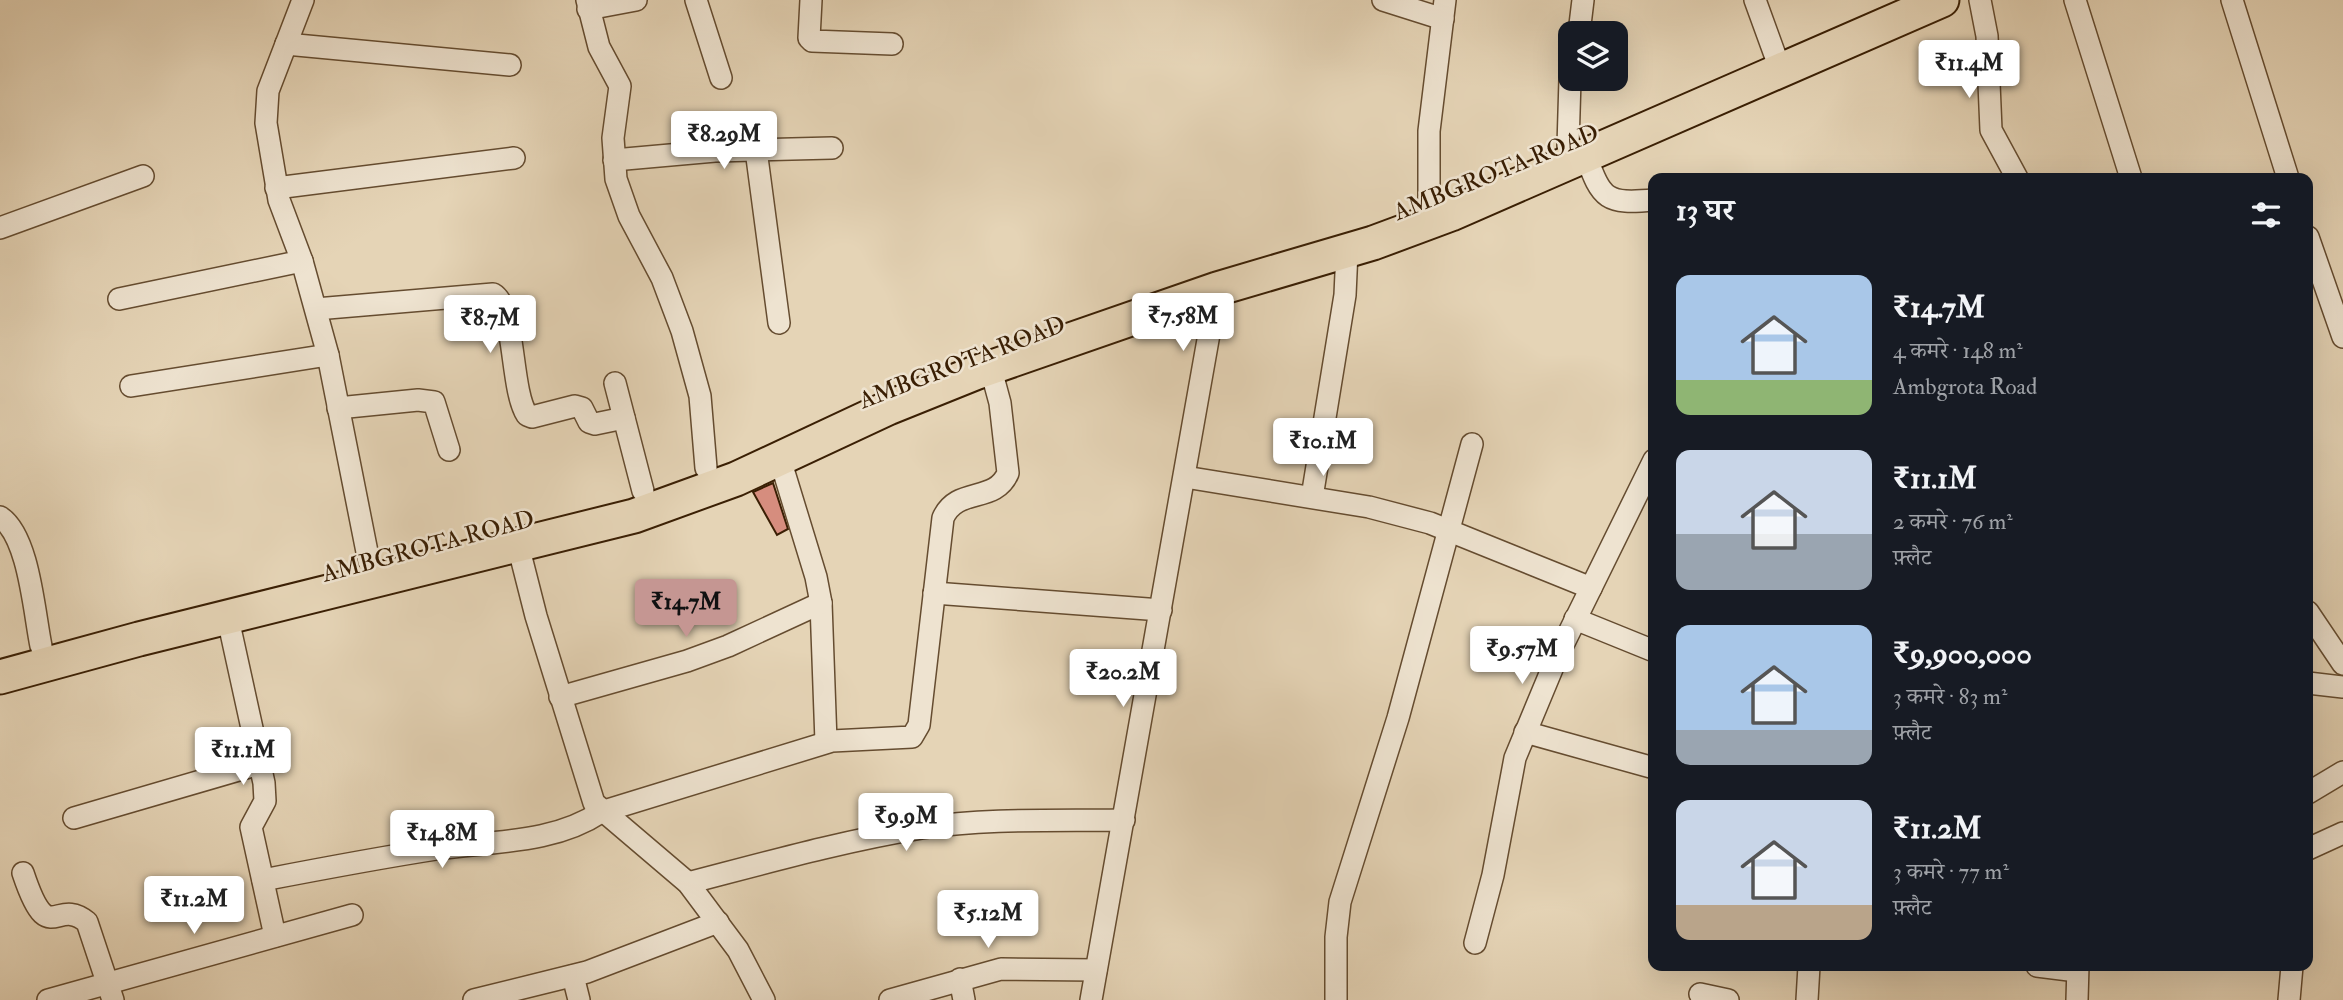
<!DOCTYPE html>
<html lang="hi">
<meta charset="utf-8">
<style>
:root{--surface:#171b24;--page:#242831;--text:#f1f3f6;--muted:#9ea1a6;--accent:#c59692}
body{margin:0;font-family:"IM FELL Double Pica","Noto Serif Devanagari",serif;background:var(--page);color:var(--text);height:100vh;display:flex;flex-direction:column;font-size:26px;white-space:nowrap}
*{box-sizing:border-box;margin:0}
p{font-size:23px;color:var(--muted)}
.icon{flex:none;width:38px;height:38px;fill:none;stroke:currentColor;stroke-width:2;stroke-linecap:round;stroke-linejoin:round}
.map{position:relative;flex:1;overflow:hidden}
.side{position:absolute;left:1648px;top:173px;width:665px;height:798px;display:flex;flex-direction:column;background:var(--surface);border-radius:14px;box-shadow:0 7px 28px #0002}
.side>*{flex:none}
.tools{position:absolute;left:1558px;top:21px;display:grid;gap:14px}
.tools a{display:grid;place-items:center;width:70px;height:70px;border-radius:14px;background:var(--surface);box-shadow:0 7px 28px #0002;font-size:35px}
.price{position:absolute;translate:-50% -60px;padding:0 16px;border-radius:7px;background:#fff;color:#222;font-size:23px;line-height:46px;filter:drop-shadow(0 2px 4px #0008)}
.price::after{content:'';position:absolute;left:50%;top:42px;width:21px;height:16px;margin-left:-10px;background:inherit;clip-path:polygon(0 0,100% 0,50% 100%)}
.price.selected{background:var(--accent);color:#111}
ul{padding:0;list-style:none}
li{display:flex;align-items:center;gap:21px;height:175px;padding:0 28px}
li span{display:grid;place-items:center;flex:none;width:196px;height:140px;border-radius:14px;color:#555}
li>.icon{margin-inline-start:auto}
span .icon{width:84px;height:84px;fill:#fffc;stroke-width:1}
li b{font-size:30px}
h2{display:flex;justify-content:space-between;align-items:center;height:84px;padding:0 28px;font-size:30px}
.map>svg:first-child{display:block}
</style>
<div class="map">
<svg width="2343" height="1000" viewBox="0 0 2343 1000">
<rect width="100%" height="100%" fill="#e5d4b6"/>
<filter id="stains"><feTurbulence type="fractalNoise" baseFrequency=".00286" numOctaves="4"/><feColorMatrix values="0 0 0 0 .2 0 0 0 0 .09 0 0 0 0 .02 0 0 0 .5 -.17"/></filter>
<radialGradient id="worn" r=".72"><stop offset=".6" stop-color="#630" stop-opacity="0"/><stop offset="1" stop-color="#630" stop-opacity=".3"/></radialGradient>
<polygon fill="#d68d7e" stroke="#3a1f04" stroke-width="2" points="773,483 788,529 777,535 753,492"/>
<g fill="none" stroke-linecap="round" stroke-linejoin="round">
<g stroke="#654c30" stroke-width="24">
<g id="minor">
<polyline points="303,0 268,91 266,123 279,200 302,261 328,355 369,562"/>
<polyline points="587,0 599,47 620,86 613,138 616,179 629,216 662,278 682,331 700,396 706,468"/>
<polyline points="696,0 721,78"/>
<polyline points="811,0 809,38 812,41 892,44"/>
<polyline points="1383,0 1443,19"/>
<polyline points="1755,0 1775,55"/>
<polyline points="1980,0 1987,36 1991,130 2017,178"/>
<polyline points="2075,0 2131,178"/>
<polyline points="2232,0 2288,178"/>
<polyline points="588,9 636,0"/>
<polyline points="1579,33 1583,0"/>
<polyline points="286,44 510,65"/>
<polyline points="1568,146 1570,79"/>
<polyline points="756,150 779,323"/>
<path d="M1586,156C1602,200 1606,204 1654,200"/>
<polyline points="614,160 715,151 832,148"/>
<polyline points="276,188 514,158"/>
<polyline points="1429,201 1429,131 1445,0"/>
<polyline points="0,228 143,176"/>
<polyline points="2308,237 2343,337"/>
<polyline points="119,299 302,261"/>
<path d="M316,309L493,294C516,307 510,389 527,415L532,417L575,406L582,408L589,422L595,424L624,418"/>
<polyline points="615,383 643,491"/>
<polyline points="131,386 328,355"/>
<polyline points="338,408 418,400 434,402 449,450"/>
<polyline points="783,469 816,577 821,603 826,742"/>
<polyline points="1185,477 1369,507 1430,523 1591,588"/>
<polyline points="1312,497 1345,295 1347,251"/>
<path d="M0,517C29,536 34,612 41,646"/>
<polyline points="521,557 536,616 594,803 688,883 738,950 764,1000"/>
<polyline points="934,593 1161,610"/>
<polyline points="2308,612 2343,664"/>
<polyline points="1575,619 1654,651"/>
<polyline points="230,628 264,783 265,801 251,827 275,936"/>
<polyline points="2308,683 2343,687"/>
<polyline points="560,697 687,661 728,646 821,603"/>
<polyline points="1525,732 1654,768"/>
<polyline points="2308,793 2343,772"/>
<polyline points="74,818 259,764"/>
<polyline points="2308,849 2343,833"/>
<path d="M23,873C49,951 55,896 87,922L113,1000"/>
<path d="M263,880C320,869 378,858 436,849C492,841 553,844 601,812L832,741L912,737L919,725L943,518C957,486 995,504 1008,473L1000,403L993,377"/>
<path d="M688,883C765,863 843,841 922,828C988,818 1057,821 1124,820"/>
<polyline points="1475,943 1493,875 1515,758 1557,657 1654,460"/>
<polyline points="2037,966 2077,971"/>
<polyline points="573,976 579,1000"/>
<polyline points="960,979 964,1000"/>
<polyline points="1700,994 1728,1000"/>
<polyline points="48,1000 352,915"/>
<polyline points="474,1000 587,972 718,922"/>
<polyline points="890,1000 1001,969 1096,970"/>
<polyline points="1091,1000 1217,289"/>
<polyline points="1336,1000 1336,937 1340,902 1398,718 1472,444"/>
<polyline points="1807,1000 1809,966"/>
<polyline points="2077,1000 2078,966"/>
<polyline points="2289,1000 2292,966"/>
</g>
</g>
<g stroke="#3a1f04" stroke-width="37">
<polyline id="primary" points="0,677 139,639 634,516 736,479 888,408 975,373 1217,289 1373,243 1451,214 1942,0"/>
</g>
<use href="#minor" stroke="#eee3d0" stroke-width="21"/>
<use href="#primary" stroke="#e5d4b6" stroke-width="33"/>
</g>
<g text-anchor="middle" stroke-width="5" stroke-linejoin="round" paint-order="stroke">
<g font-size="24" fill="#3a1f04" stroke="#eee3d0">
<text transform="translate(1496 172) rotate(-22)" y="8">AMBGROTA ROAD</text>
<text transform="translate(962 362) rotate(-21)" y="8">AMBGROTA ROAD</text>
<text transform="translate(428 546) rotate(-15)" y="8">AMBGROTA ROAD</text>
</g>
</g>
<rect width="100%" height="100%" filter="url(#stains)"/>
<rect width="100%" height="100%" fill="url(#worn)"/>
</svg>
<div class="tools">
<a><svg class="icon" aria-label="layers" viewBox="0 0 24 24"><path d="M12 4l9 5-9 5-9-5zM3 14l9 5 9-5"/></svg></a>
</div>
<b class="price" style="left:1969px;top:100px">₹11.4M</b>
<b class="price" style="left:724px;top:171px">₹8.29M</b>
<b class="price" style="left:1183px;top:353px">₹7.58M</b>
<b class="price" style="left:490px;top:355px">₹8.7M</b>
<b class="price" style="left:1323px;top:478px">₹10.1M</b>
<b class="price selected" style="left:686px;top:639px">₹14.7M</b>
<b class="price" style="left:1522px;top:686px">₹9.57M</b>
<b class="price" style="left:1123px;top:709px">₹20.2M</b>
<b class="price" style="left:243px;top:787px">₹11.1M</b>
<b class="price" style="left:906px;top:853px">₹9.9M</b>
<b class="price" style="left:442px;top:870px">₹14.8M</b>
<b class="price" style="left:194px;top:936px">₹11.2M</b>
<b class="price" style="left:988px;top:950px">₹5.12M</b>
<section class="side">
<h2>13 घर<svg class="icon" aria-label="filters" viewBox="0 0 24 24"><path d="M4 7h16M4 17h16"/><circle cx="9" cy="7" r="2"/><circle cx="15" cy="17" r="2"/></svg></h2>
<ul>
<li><span style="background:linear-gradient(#a9c7e8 75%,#8fb573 0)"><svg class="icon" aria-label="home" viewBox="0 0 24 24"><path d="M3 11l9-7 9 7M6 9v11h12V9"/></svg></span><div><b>₹14.7M</b><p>4 कमरे · 148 m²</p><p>Ambgrota Road</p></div></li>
<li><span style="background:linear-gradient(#c9d6e8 60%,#9aa5b1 0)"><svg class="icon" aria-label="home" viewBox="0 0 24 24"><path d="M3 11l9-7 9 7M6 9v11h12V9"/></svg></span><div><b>₹11.1M</b><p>2 कमरे · 76 m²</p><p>फ़्लैट</p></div></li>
<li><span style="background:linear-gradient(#a9c7e8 75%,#9aa5b1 0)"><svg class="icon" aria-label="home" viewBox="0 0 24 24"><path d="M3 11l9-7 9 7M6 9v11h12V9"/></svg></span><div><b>₹9,900,000</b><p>3 कमरे · 83 m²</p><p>फ़्लैट</p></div></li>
<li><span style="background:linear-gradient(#c9d6e8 75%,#b9a48a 0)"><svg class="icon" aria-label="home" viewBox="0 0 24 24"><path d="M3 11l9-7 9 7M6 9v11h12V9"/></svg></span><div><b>₹11.2M</b><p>3 कमरे · 77 m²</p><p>फ़्लैट</p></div></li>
</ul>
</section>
</div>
